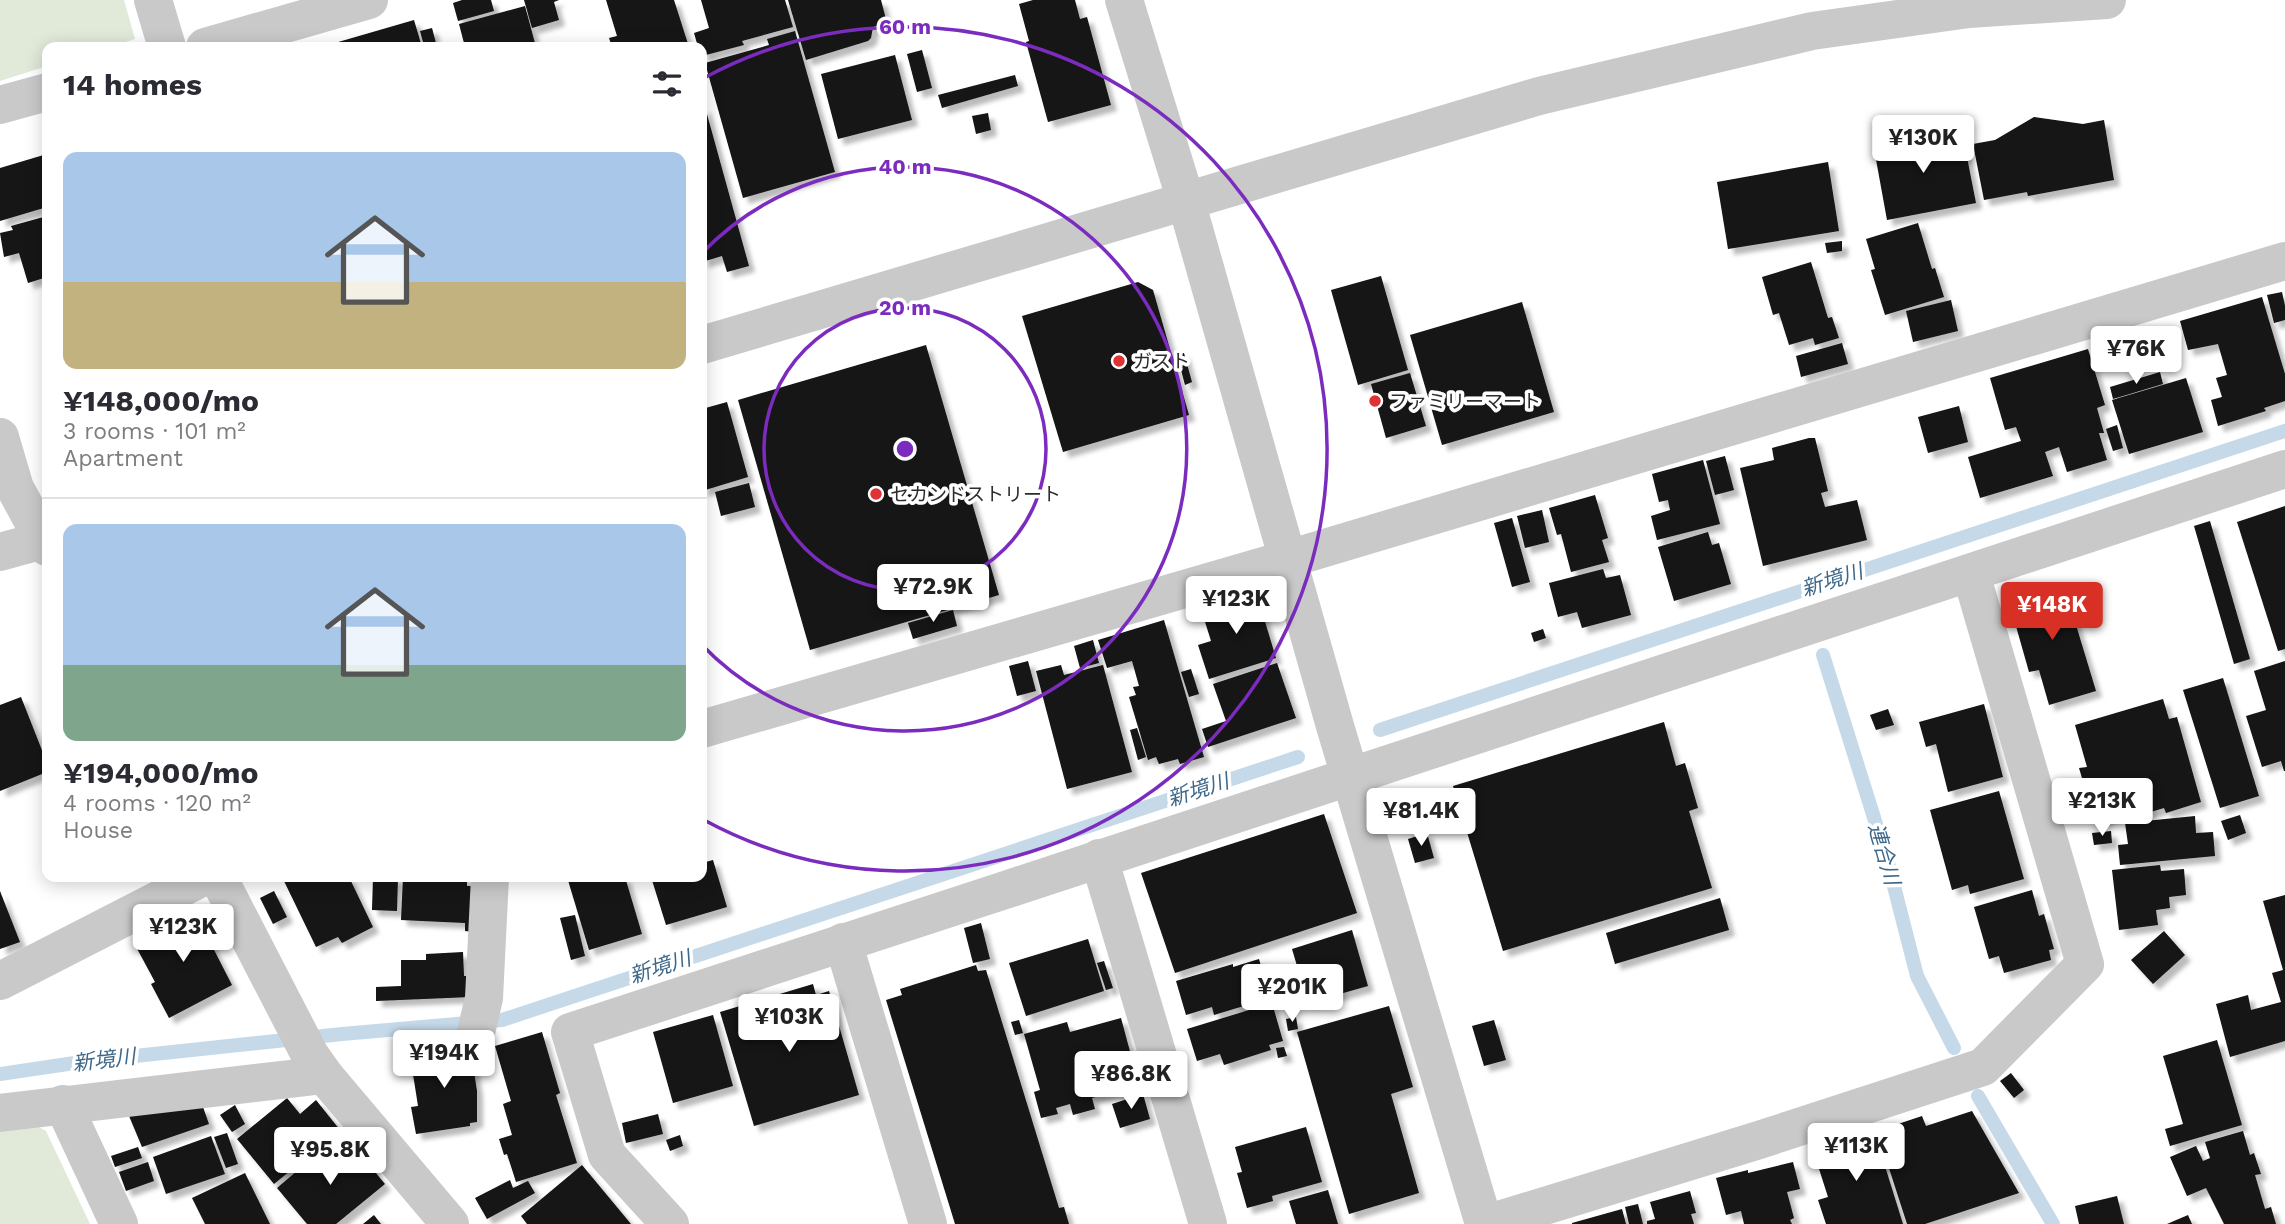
<!DOCTYPE html>
<meta charset="utf-8">
<style>
:root{--surface:#fff;--page:#f2f2f3;--text:#2b2b33;--muted:#7c7c81;--line:#e1e1e2;--accent:#d93025}
body{margin:0;font-family:"Work Sans","Noto Sans JP",sans-serif;background:var(--page);color:var(--text);height:100vh;display:flex;flex-direction:column;font-size:26px;white-space:nowrap}
*{box-sizing:border-box;margin:0}
p{font-size:23px;color:var(--muted)}
.icon{flex:none;width:38px;height:38px;fill:none;stroke:currentColor;stroke-width:2;stroke-linecap:round;stroke-linejoin:round}
.map{position:relative;flex:1;overflow:hidden}
.details{position:absolute;left:42px;top:42px;width:665px;height:840px;display:flex;flex-direction:column;background:var(--surface);border-radius:14px;box-shadow:0 4px 18px #0003}
.details>*{flex:none}
.price{position:absolute;translate:-50% -60px;padding:0 16px;border-radius:7px;background:#fff;color:#222;font-size:23px;line-height:46px;filter:drop-shadow(0 2px 4px #0008)}
.price::after{content:'';position:absolute;left:50%;top:42px;width:21px;height:16px;margin-left:-10px;background:inherit;clip-path:polygon(0 0,100% 0,50% 100%)}
.price.active{background:var(--accent);color:#fff}
ul{padding:0;list-style:none}
li{display:grid;align-content:center;gap:14px;height:371px;padding:0 21px}
li+li{border-top:2px solid var(--line)}
li span{display:grid;place-items:center;height:217px;border-radius:14px;color:#555}
li>.icon{margin-inline-start:auto}
span .icon{width:126px;height:126px;fill:#fffc;stroke-width:1}
li b{font-size:30px}
h2{display:flex;justify-content:space-between;align-items:center;height:84px;padding:0 21px;font-size:30px}
.map>svg:first-child{display:block}
</style>
<div class="map">
<svg width="2285" height="1224" viewBox="0 0 2285 1224">
<defs>
<filter id="shadow"><feDropShadow dx="6" dy="6" stdDeviation="2" flood-color="#0004"/></filter>
</defs>
<rect width="100%" height="100%" fill="#fff"/>
<g fill="#e1e9d9">
<polygon points="0,0 124,0 135,39 109,47 47,47 47,66 0,81"/>
<polygon points="32,1123 46,1131 90,1224 0,1224 0,1128"/>
</g>
<g fill="none" stroke-linecap="round" stroke-linejoin="round">
<g stroke="#c5d9e9" stroke-width="14">
<polyline points="1823,655 1887,859 1917,976 1954,1048"/>
<polyline points="1380,730 2285,431"/>
<polyline points="0,1074 88,1061 342,1034 502,1020 1298,757"/>
<polyline points="1978,1096 2053,1224"/>
</g>
</g>
<g fill="#131313" filter="url(#shadow)">
<polygon points="462,0 491,0 494,11 458,21 453,3"/>
<polygon points="524,0 559,0 554,2 559,20 532,28"/>
<polygon points="606,0 674,0 689,47 612,47 609,38 617,36"/>
<polygon points="701,0 785,0 793,27 742,41 744,45 702,56 702,47 698,47 694,33 709,28"/>
<polygon points="788,0 881,0 887,23 873,27 871,38 868,41 806,60"/>
<polygon points="1033,0 1075,0 1080,19 1087,17 1111,105 1048,122 1026,42 1029,41 1019,4"/>
<polygon points="525,6 536,47 465,47 459,24"/>
<polygon points="414,20 422,47 321,47"/>
<polygon points="432,28 436,43 424,46 420,31"/>
<polygon points="795,31 835,172 743,198 705,63 769,45 767,39"/>
<polygon points="922,50 932,88 917,92 907,54"/>
<polygon points="895,55 912,120 838,139 821,74"/>
<polygon points="1015,75 1018,86 942,108 938,95"/>
<polygon points="705,107 749,266 727,272 722,256 702,262 702,108"/>
<polygon points="988,113 991,130 976,134 972,116"/>
<polygon points="2034,117 2083,124 2104,120 2114,180 2028,196 2027,192 1984,200 1973,144 1995,140"/>
<polygon points="1907,131 1907,136 1910,136 1912,146 1963,137 1976,203 1887,220 1873,143 1881,141 1880,136"/>
<polygon points="47,154 47,207 0,221 0,168"/>
<polygon points="1828,162 1839,231 1728,249 1717,182"/>
<polygon points="47,216 47,277 28,283 19,253 4,257 0,233 13,230 11,226"/>
<polygon points="1918,223 1932,269 1935,268 1944,297 1885,315 1871,270 1875,269 1866,239"/>
<polygon points="1842,241 1842,251 1827,253 1825,243"/>
<polygon points="1811,262 1828,318 1832,317 1839,338 1815,345 1813,338 1789,345 1779,313 1773,315 1762,277"/>
<polygon points="1381,276 1408,370 1358,385 1331,290"/>
<polygon points="1138,282 1153,290 1189,415 1063,452 1022,316"/>
<polygon points="2282,292 2285,306 2285,320 2274,323 2267,295"/>
<polygon points="2262,297 2285,374 2285,401 2264,408 2266,411 2218,426 2211,400 2222,397 2216,378 2227,375 2218,344 2188,350 2180,321"/>
<polygon points="1951,300 1958,331 1913,342 1906,311"/>
<polygon points="1522,302 1554,412 1442,445 1410,335"/>
<polygon points="1842,343 1848,364 1801,377 1796,356"/>
<polygon points="926,345 999,595 810,650 738,400"/>
<polygon points="2088,349 2105,405 2097,408 2104,433 2099,433 2107,460 2067,472 2059,447 2045,452 2053,476 1980,498 1968,457 2021,441 2016,427 2005,430 1990,378"/>
<polygon points="1184,353 1192,382 1185,385 1177,355"/>
<polygon points="2160,372 2163,384 2113,399 2110,387"/>
<polygon points="1410,373 1426,426 1386,438 1371,384"/>
<polygon points="2186,378 2203,432 2129,454 2112,400"/>
<polygon points="727,402 748,477 702,491 702,409"/>
<polygon points="1959,406 1968,442 1928,453 1918,417"/>
<polygon points="2117,425 2123,448 2113,451 2106,429"/>
<polygon points="1809,438 1815,438 1828,491 1821,493 1825,507 1857,500 1867,540 1763,566 1740,468 1774,460 1772,448"/>
<polygon points="1725,456 1734,490 1715,495 1706,461"/>
<polygon points="1703,460 1720,524 1657,540 1651,516 1670,510 1668,500 1659,502 1652,474"/>
<polygon points="749,483 755,507 721,516 715,492"/>
<polygon points="1595,495 1608,538 1602,540 1609,562 1571,572 1561,534 1557,535 1549,508"/>
<polygon points="2285,506 2285,649 2278,651 2237,522"/>
<polygon points="1542,510 1549,542 1525,548 1517,516"/>
<polygon points="1512,518 1530,582 1512,587 1494,523"/>
<polygon points="2210,521 2250,659 2234,664 2194,526"/>
<polygon points="1708,532 1712,545 1719,543 1731,584 1674,601 1658,547"/>
<polygon points="1603,569 1606,578 1620,575 1631,615 1582,628 1577,612 1558,617 1549,583"/>
<polygon points="2063,582 2096,691 2049,705 2039,670 2029,672 2008,598"/>
<polygon points="1256,592 1276,658 1209,679 1198,645 1211,641 1201,609"/>
<polygon points="953,610 957,626 913,639 908,623"/>
<polygon points="1164,620 1204,757 1180,764 1178,759 1159,764 1156,757 1148,760 1129,697 1136,695 1133,687 1139,686 1132,661 1107,668 1098,640"/>
<polygon points="1543,629 1546,638 1534,642 1531,633"/>
<polygon points="1093,640 1099,663 1080,668 1074,646"/>
<polygon points="1028,661 1036,691 1017,696 1009,666"/>
<polygon points="2285,661 2285,771 2284,771 2281,761 2262,767 2246,716 2266,710 2254,671"/>
<polygon points="1277,663 1296,718 1208,747 1202,729 1226,721 1213,684"/>
<polygon points="1061,665 1064,675 1103,665 1132,772 1067,789 1036,671"/>
<polygon points="1191,669 1199,694 1189,697 1181,672"/>
<polygon points="2223,678 2259,796 2220,808 2183,690"/>
<polygon points="21,697 47,763 47,772 0,791 0,705"/>
<polygon points="2163,699 2169,719 2177,717 2201,802 2166,813 2164,808 2144,814 2143,809 2095,822 2079,768 2087,767 2075,725"/>
<polygon points="1984,704 2003,777 1948,792 1936,744 1926,747 1919,722"/>
<polygon points="1888,709 1894,725 1876,730 1870,715"/>
<polygon points="1664,722 1676,766 1685,763 1698,808 1689,811 1712,888 1503,951 1453,786"/>
<polygon points="1137,728 1146,757 1138,760 1130,730"/>
<polygon points="1999,791 2024,879 1970,894 1968,885 1952,890 1930,810"/>
<polygon points="1324,814 1357,913 1175,973 1141,873"/>
<polygon points="2240,815 2246,833 2228,840 2221,821"/>
<polygon points="2195,816 2196,833 2213,832 2215,856 2120,865 2118,845 2128,844 2125,823"/>
<polygon points="2111,831 2112,843 2094,845 2092,833"/>
<polygon points="1427,833 1434,858 1415,863 1408,839"/>
<polygon points="713,860 727,907 666,925 651,877 702,877 702,863"/>
<polygon points="2160,865 2161,871 2184,869 2186,895 2169,897 2170,908 2156,910 2158,925 2119,930 2112,870"/>
<polygon points="292,877 349,877 373,927 342,943 338,937 316,947 283,879"/>
<polygon points="373,877 398,877 397,911 372,910"/>
<polygon points="403,877 467,877 467,886 476,886 474,932 465,931 465,923 401,920"/>
<polygon points="567,877 625,877 642,934 589,950"/>
<polygon points="2032,890 2039,916 2044,914 2054,949 2049,950 2051,960 2004,973 1999,956 1989,959 1974,907"/>
<polygon points="0,891 20,942 0,949"/>
<polygon points="274,891 287,917 273,924 260,898"/>
<polygon points="2285,895 2285,1041 2230,1057 2216,1004 2248,995 2251,1010 2281,1002 2272,973 2283,970 2263,901"/>
<polygon points="1720,898 1729,930 1615,964 1606,933"/>
<polygon points="197,910 214,942 211,944 232,985 169,1018 151,984 155,982 134,943"/>
<polygon points="575,915 585,956 571,960 560,918"/>
<polygon points="981,923 990,959 973,963 964,928"/>
<polygon points="1352,930 1368,986 1308,1003 1292,949"/>
<polygon points="2164,931 2185,955 2153,984 2131,960"/>
<polygon points="1088,939 1104,991 1026,1016 1009,963"/>
<polygon points="463,952 464,976 470,976 471,997 376,1001 376,987 401,986 401,960 426,960 426,954"/>
<polygon points="1259,959 1270,998 1214,1015 1212,1007 1186,1015 1176,981 1233,964 1233,967"/>
<polygon points="1104,961 1113,988 1106,990 1097,963"/>
<polygon points="976,965 978,971 986,970 1059,1208 1064,1207 1069,1224 955,1224 886,1000 902,995 900,989"/>
<polygon points="813,984 816,995 829,991 859,1095 754,1126 720,1012"/>
<polygon points="1272,1003 1283,1041 1269,1045 1271,1050 1224,1065 1220,1054 1197,1061 1187,1029"/>
<polygon points="1389,1006 1413,1087 1391,1094 1419,1193 1349,1214 1297,1032"/>
<polygon points="713,1015 733,1086 673,1103 653,1032"/>
<polygon points="1296,1017 1298,1029 1288,1031 1286,1019"/>
<polygon points="1121,1018 1139,1085 1092,1098 1095,1109 1073,1115 1070,1104 1056,1108 1058,1114 1041,1118 1034,1092 1040,1090 1024,1034 1067,1022 1070,1032"/>
<polygon points="1019,1020 1023,1033 1015,1035 1011,1022"/>
<polygon points="1494,1020 1506,1060 1484,1066 1472,1026"/>
<polygon points="542,1032 560,1093 556,1095 577,1163 516,1182 507,1154 504,1155 499,1139 512,1135 503,1104 511,1101 495,1046"/>
<polygon points="2217,1040 2242,1125 2170,1146 2165,1129 2183,1124 2163,1056"/>
<polygon points="470,1046 477,1091 477,1122 470,1123 470,1126 416,1134 411,1107 418,1106 413,1074 408,1075 406,1057"/>
<polygon points="1284,1047 1287,1056 1278,1058 1276,1048"/>
<polygon points="2011,1073 2024,1090 2014,1098 2000,1081"/>
<polygon points="1143,1094 1150,1119 1120,1128 1112,1104"/>
<polygon points="287,1098 300,1114 316,1100 340,1130 274,1184 237,1139"/>
<polygon points="235,1105 245,1124 232,1132 220,1115"/>
<polygon points="203,1107 209,1124 142,1147 129,1116"/>
<polygon points="1972,1111 2019,1193 1925,1224 1907,1224 1877,1131 1922,1116 1926,1126"/>
<polygon points="658,1114 663,1134 626,1143 622,1123"/>
<polygon points="1306,1127 1322,1182 1272,1196 1273,1201 1247,1208 1237,1173 1242,1172 1235,1147"/>
<polygon points="1874,1131 1903,1224 1826,1224 1818,1200 1828,1197 1813,1150"/>
<polygon points="2243,1131 2250,1155 2254,1153 2261,1174 2255,1175 2265,1209 2271,1207 2276,1224 2224,1224 2206,1188 2187,1196 2170,1157 2196,1146 2203,1161 2210,1158 2205,1142"/>
<polygon points="227,1133 238,1164 226,1168 214,1137"/>
<polygon points="680,1135 683,1146 670,1151 666,1140"/>
<polygon points="211,1136 225,1174 166,1194 153,1157"/>
<polygon points="331,1142 349,1163 360,1154 385,1184 336,1224 307,1224 277,1188"/>
<polygon points="138,1147 142,1158 115,1167 111,1156"/>
<polygon points="148,1162 154,1181 126,1191 119,1172"/>
<polygon points="1793,1162 1800,1189 1787,1192 1794,1218 1790,1220 1792,1224 1744,1224 1741,1211 1726,1215 1716,1178 1748,1170 1748,1173"/>
<polygon points="582,1165 631,1224 527,1224 521,1216"/>
<polygon points="245,1173 270,1224 205,1224 192,1198"/>
<polygon points="510,1180 513,1188 528,1181 535,1193 487,1219 475,1198"/>
<polygon points="1328,1190 1338,1224 1296,1224 1289,1201"/>
<polygon points="1690,1191 1696,1213 1691,1214 1694,1224 1647,1224 1647,1221 1655,1219 1650,1202"/>
<polygon points="2117,1196 2124,1224 2079,1224 2075,1206"/>
<polygon points="1638,1204 1643,1224 1629,1224 1625,1207"/>
<polygon points="1622,1209 1626,1224 1572,1224 1572,1223"/>
<polygon points="374,1215 381,1224 363,1224"/>
<polygon points="2188,1215 2192,1224 2167,1224"/>
</g>
<g fill="none" stroke-linecap="round" stroke-linejoin="round">
<g stroke="#c9c9c9" stroke-width="38">
<polyline points="153,0 167,47"/>
<polyline points="1124,0 1186,201 1335,726 1484,1224"/>
<polyline points="205,47 369,0"/>
<polyline points="0,105 47,92"/>
<polyline points="702,345 1539,96 1812,31 1969,9 2107,0"/>
<polyline points="0,437 15,488 47,547"/>
<polyline points="0,552 47,539"/>
<polyline points="702,729 1288,559 2285,261"/>
<polyline points="1099,858 1208,1224"/>
<polyline points="218,877 310,1055 324,1075 450,1224"/>
<polyline points="843,942 928,1224"/>
<polyline points="0,981 203,877"/>
<polyline points="475,1037 484,998 490,877"/>
<polyline points="63,1104 119,1224"/>
<polyline points="0,1113 324,1075"/>
<path d="M670,1224L607,1155L570,1032C1142,845 1715,660 2285,469"/>
<polyline points="1486,1224 1759,1140 1983,1067 2085,964 1971,574"/>
</g>
</g>
<g fill="none" stroke="#7b2cbf" stroke-width="3.5">
<circle cx="905" cy="449" r="141"/>
<path d="M702 253A282 282 0 1 1 702 645"/>
<path d="M704 78A422 422 0 1 1 704 820"/>
</g>
<g fill="#df3235" stroke="#fff" stroke-width="2.5">
<circle cx="1119" cy="361" r="7"/>
<circle cx="1375" cy="401" r="7"/>
<circle cx="876" cy="494" r="7"/>
</g>
<g text-anchor="middle" stroke-width="7" stroke-linejoin="round" paint-order="stroke">
<g font-size="19" fill="#2c2c2c" stroke="#fff" text-anchor="start">
<text x="1133" y="368">ガスト</text>
<text x="1389" y="408">ファミリーマート</text>
<text x="890" y="501">セカンドストリート</text>
</g>
<g font-size="21" font-style="italic" fill="#3d688a" stroke="#fff">
<text transform="translate(1832 580) rotate(-18)" y="7">新境川</text>
<text transform="translate(1198 790) rotate(-18)" y="7">新境川</text>
<text transform="translate(1884 854) rotate(74)" y="7">連合川</text>
<text transform="translate(660 967) rotate(-18)" y="7">新境川</text>
<text transform="translate(104 1060) rotate(-7)" y="7">新境川</text>
</g>
</g>
<circle cx="905" cy="449" r="10" fill="#7b2cbf" stroke="#fff" stroke-width="3.5"/>
<g font-size="21" text-anchor="middle" font-weight="bold" fill="#7b2cbf" stroke="#fff" stroke-width="7" stroke-linejoin="round" paint-order="stroke">
<text x="905" y="34">60 m</text>
<text x="905" y="174">40 m</text>
<text x="905" y="315">20 m</text>
</g>
</svg>
<b class="price" style="left:1923px;top:175px">¥130K</b>
<b class="price" style="left:2136px;top:386px">¥76K</b>
<b class="price" style="left:933px;top:624px">¥72.9K</b>
<b class="price" style="left:1236px;top:636px">¥123K</b>
<b class="price active" style="left:2052px;top:642px">¥148K</b>
<b class="price" style="left:2102px;top:838px">¥213K</b>
<b class="price" style="left:1421px;top:848px">¥81.4K</b>
<b class="price" style="left:183px;top:964px">¥123K</b>
<b class="price" style="left:1292px;top:1024px">¥201K</b>
<b class="price" style="left:789px;top:1054px">¥103K</b>
<b class="price" style="left:444px;top:1090px">¥194K</b>
<b class="price" style="left:1131px;top:1111px">¥86.8K</b>
<b class="price" style="left:1856px;top:1183px">¥113K</b>
<b class="price" style="left:330px;top:1187px">¥95.8K</b>
<section class="details">
<h2>14 homes<svg class="icon" aria-label="filters" viewBox="0 0 24 24"><path d="M4 7h16M4 17h16"/><circle cx="9" cy="7" r="2"/><circle cx="15" cy="17" r="2"/></svg></h2>
<ul>
<li><span style="background:linear-gradient(#a9c7e8 60%,#c2b280 0)"><svg class="icon" aria-label="home" viewBox="0 0 24 24"><path d="M3 11l9-7 9 7M6 9v11h12V9"/></svg></span><div><b>¥148,000/mo</b><p>3 rooms · 101 m²</p><p>Apartment</p></div></li>
<li><span style="background:linear-gradient(#a9c7e8 65%,#7fa58c 0)"><svg class="icon" aria-label="home" viewBox="0 0 24 24"><path d="M3 11l9-7 9 7M6 9v11h12V9"/></svg></span><div><b>¥194,000/mo</b><p>4 rooms · 120 m²</p><p>House</p></div></li>
</ul>
</section>
</div>
